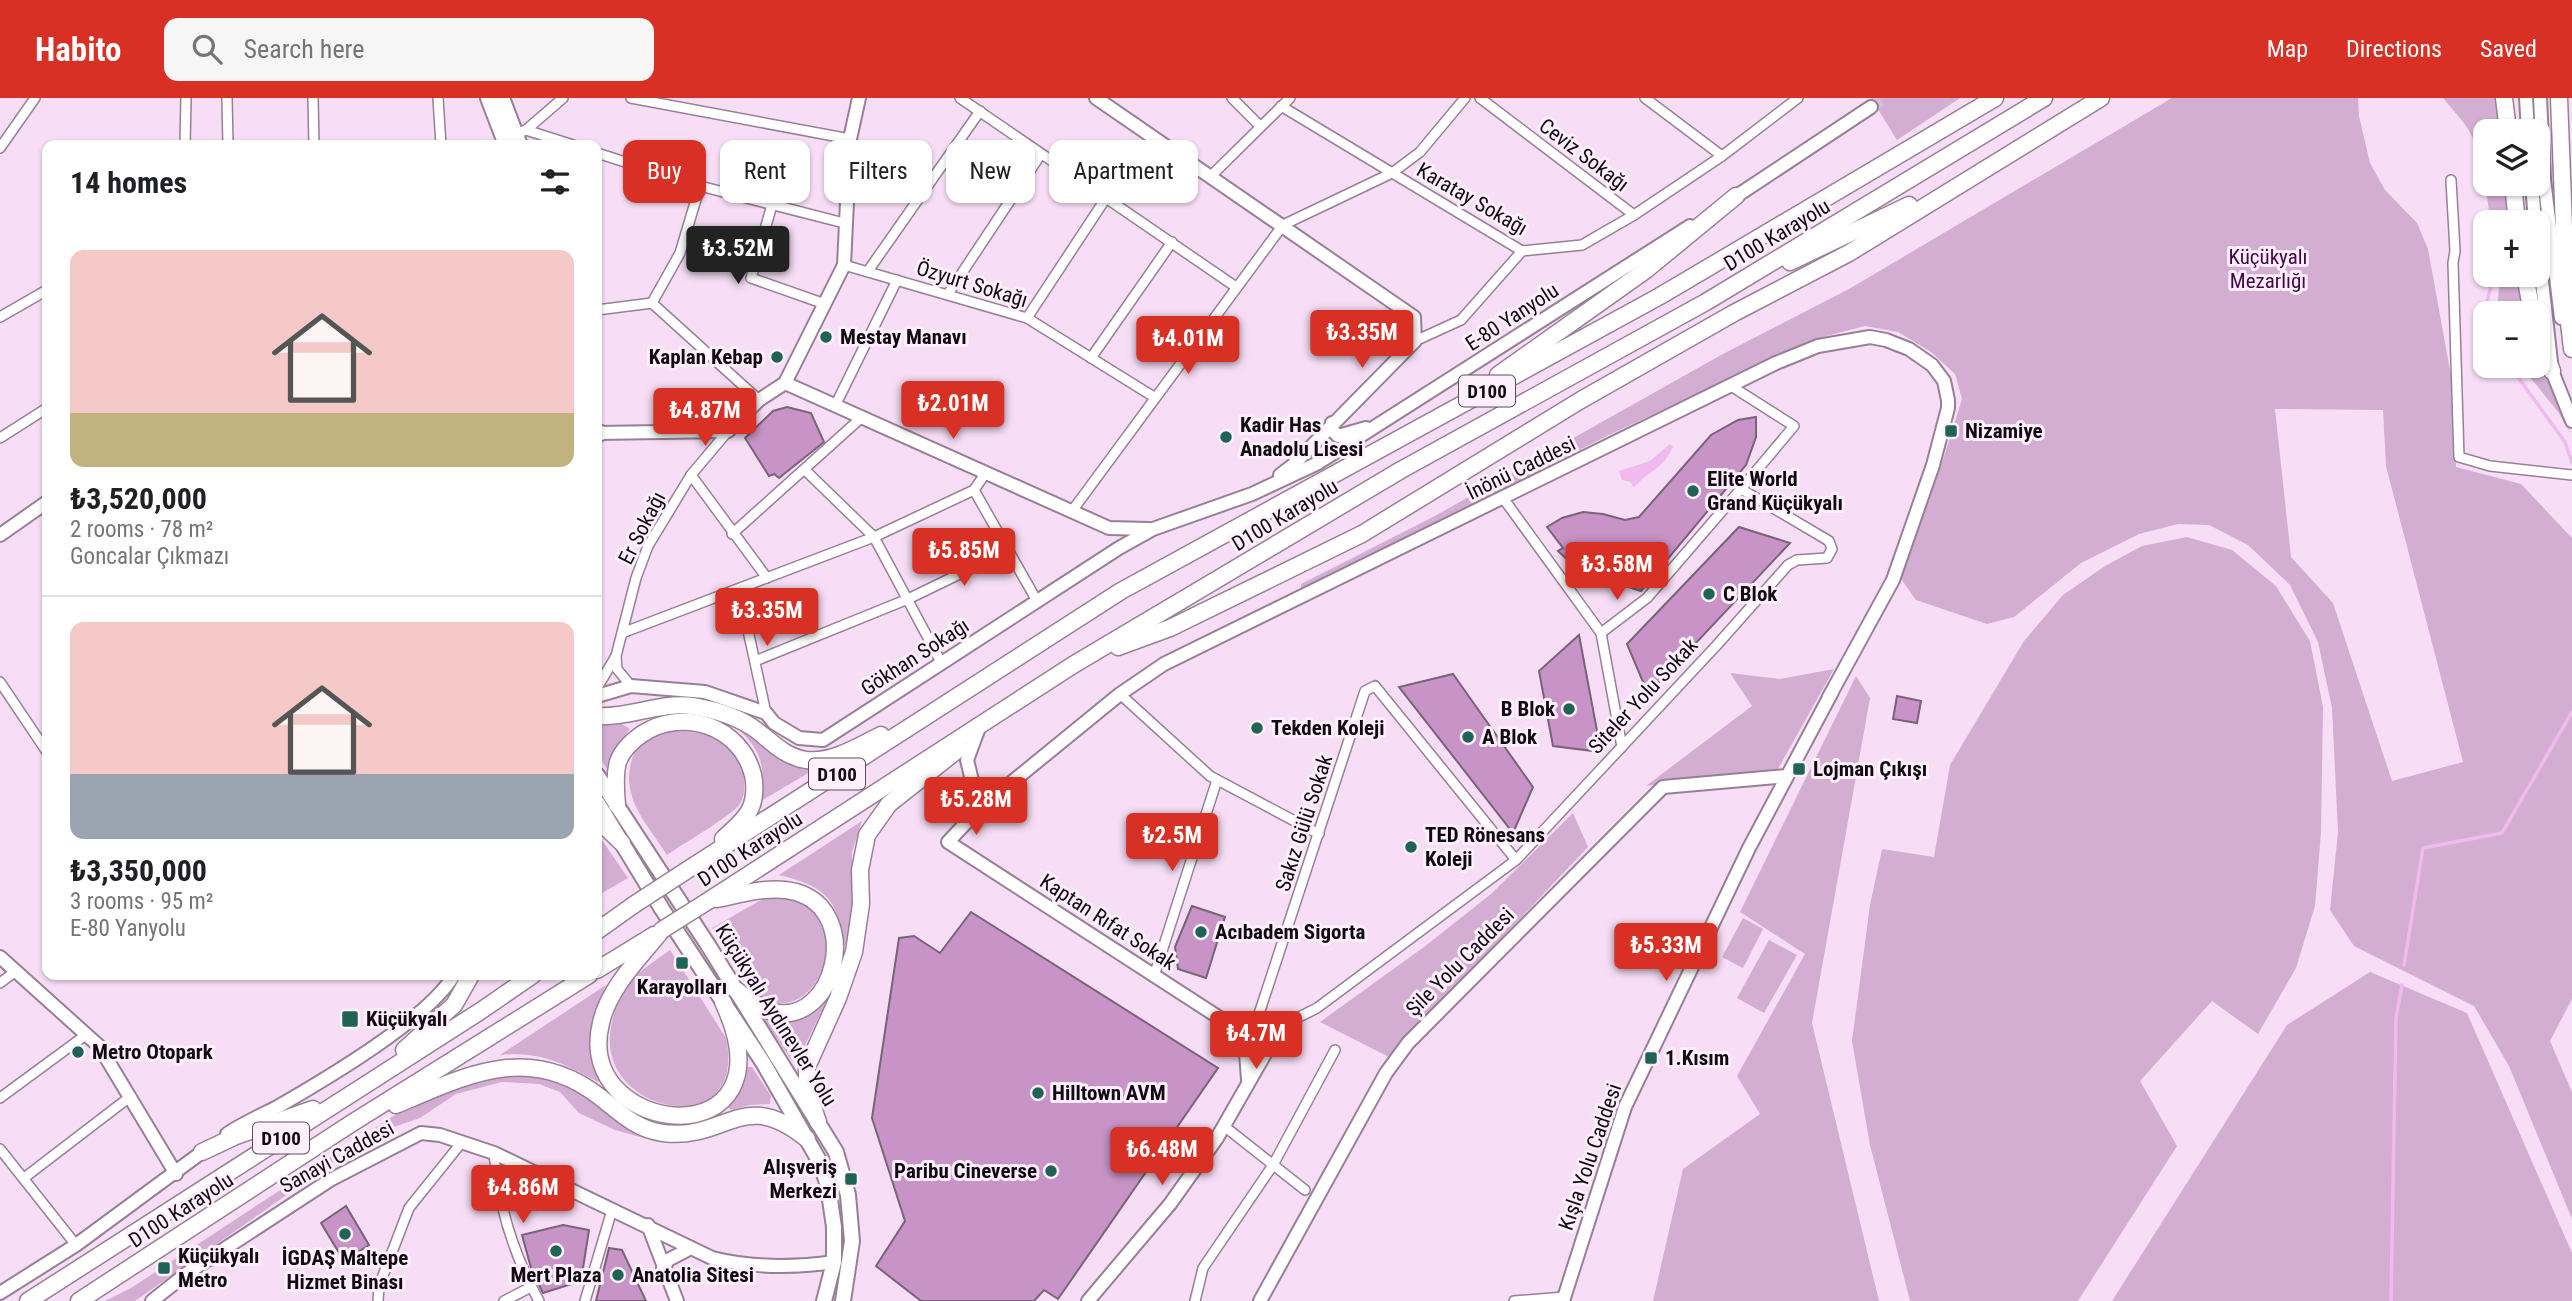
<!DOCTYPE html>
<meta charset="utf-8">
<style>
:root{--surface:#fff;--page:#f6f6f6;--text:#202124;--muted:#757577;--line:#e0e0e0;--accent:#d93025}
body{margin:0;font-family:"Roboto Condensed",sans-serif;background:var(--page);color:var(--text);height:100vh;display:flex;flex-direction:column;font-size:26px;white-space:nowrap}
*{box-sizing:border-box;margin:0}
p{font-size:23px;color:var(--muted)}
.icon{flex:none;width:38px;height:38px;fill:none;stroke:currentColor;stroke-width:2;stroke-linecap:round;stroke-linejoin:round}
.map{position:relative;flex:1;overflow:hidden}
.sheet{position:absolute;left:42px;top:42px;width:560px;height:840px;display:flex;flex-direction:column;background:var(--surface);border-radius:14px;box-shadow:0 2px 5px #0004}
.sheet>*{flex:none}
.guide{position:absolute;left:623px;top:42px;width:665px;height:63px;display:flex;gap:14px}
.controls{position:absolute;left:2473px;top:21px;display:grid;gap:14px}
.controls a{display:grid;place-items:center;width:77px;height:77px;border-radius:14px;background:var(--surface);box-shadow:0 2px 5px #0004;font-size:35px}
.price{position:absolute;translate:-50% -60px;padding:0 16px;border-radius:7px;background:var(--accent);color:#fff;font-size:23px;line-height:46px;filter:drop-shadow(0 2px 4px #0008)}
.price::after{content:'';position:absolute;left:50%;top:42px;width:21px;height:16px;margin-left:-10px;background:inherit;clip-path:polygon(0 0,100% 0,50% 100%)}
.price.selected{background:#222;color:#fff}
ul{padding:0;list-style:none}
li{display:grid;align-content:center;gap:14px;height:371px;padding:0 28px}
li+li{border-top:2px solid var(--line)}
li span{display:grid;place-items:center;height:217px;border-radius:14px;color:#555}
li>.icon{margin-inline-start:auto}
span .icon{width:126px;height:126px;fill:#fffc;stroke-width:1}
li b{font-size:30px}
h2{display:flex;justify-content:space-between;align-items:center;height:84px;padding:0 28px;font-size:30px}
.tag{padding:0 24px;border-radius:14px;background:var(--surface);box-shadow:0 2px 5px #0004;font-size:24px;line-height:63px}
.tag.selected{background:var(--accent);color:#fff}
header{display:flex;align-items:center;gap:42px;box-sizing:border-box;height:98px;padding:0 35px;background:var(--accent);color:#fff}
header strong{font-size:33px}
nav{display:flex;gap:38px;margin-inline-start:auto;font-size:24px}
.search{width:490px;height:63px;background:var(--page);display:flex;align-items:center;gap:18px;box-sizing:border-box;padding:0 24px;border-radius:14px;color:var(--muted);font-size:26px}
.map>svg:first-child{display:block}
</style>
<header>
<strong>Habito</strong>
<div class="search"><svg class="icon" aria-label="search" viewBox="0 0 24 24"><circle cx="10" cy="10" r="6"/><path d="M15 15l6 6"/></svg>Search here</div>
<nav><a>Map</a><a>Directions</a><a>Saved</a></nav>
</header>
<div class="map">
<svg width="2572" height="1203" viewBox="0 0 2572 1203">
<rect width="100%" height="100%" fill="#f7def6"/>
<g fill="#d3aed2" fill-rule="evenodd">
<polygon points="1871,0 1960,0 1897,42"/>
<path d="M2172,0H2358L2359,18L2370,65L2385,92L2417,125L2428,151L2451,278L2456,369L2521,386L2572,440V901L2550,943L2572,994V1121L2509,968L2474,908L2354,848L2330,812L2338,734L2332,610L2318,544L2290,487L2248,447L2209,427L2178,426L2139,436L2081,465L2014,519L1987,526L1916,502L1899,478L1941,368L1962,301L1955,276L1931,254L1898,234L1865,228L1823,239L1707,291L1609,337L1301,494V486L1433,419L1721,257L1849,191ZM2275,311L2383,312L2386,368L2463,664L2392,683L2333,505L2291,459Z"/>
<path d="M2443,0H2496L2501,33H2485V86H2508L2513,124H2491C2486,96 2483,55 2468,31C2461,20 2451,10 2443,0Z"/>
<polygon points="2500,177 2519,177 2525,215 2497,215"/>
<polygon points="2538,253 2571,336 2558,314 2521,268 2538,268"/>
<polygon points="2187,439 2232,452 2276,488 2310,543 2323,609 2321,734 2315,808 2296,870 2258,936 2212,903 2140,983 2177,1048 2078,1203 1910,1203 1870,1047 1852,943 1870,807 1882,751 1934,759 1950,667 2024,543 2063,497 2105,468 2142,448"/>
<polygon points="1834,571 1778,671 1646,688 1752,608 1730,575 1780,581"/>
<polygon points="1856,578 1870,600 1812,925 1879,1203 1653,1203 1683,1071 1760,1016 1737,978 1805,856 1740,814"/>
<polygon points="597,623 620,625 630,631 620,644 608,673 597,654"/>
<path d="M733,626L820,668L761,703C765,663 762,653 733,626Z"/>
<path d="M671,633C704,633 741,641 744,681C744,691 745,699 739,707C731,718 681,747 667,757C641,717 614,693 639,644Z"/>
<polygon points="1573,715 1588,749 1389,959 1320,924 1424,849 1491,796"/>
<path d="M862,723L852,754V807L848,845L843,848C839,800 824,788 779,777Z"/>
<polygon points="597,735 628,780 597,798"/>
<path d="M775,800C872,802 815,949 753,892C736,876 724,850 712,830L761,802Z"/>
<polygon points="1743,820 1763,831 1743,870 1722,859"/>
<polygon points="1769,842 1797,857 1764,915 1737,900"/>
<path d="M670,852L726,940C749,1046 594,1017 611,929C614,913 619,898 629,885C639,872 657,862 670,852Z"/>
<polygon points="2370,874 2467,915 2572,1155 2572,1203 2112,1203 2287,927"/>
<path d="M606,887C592,920 588,945 602,978L598,984C563,965 540,953 500,957Z"/>
<path d="M831,894L804,949L800,965L792,963L762,919C789,920 813,916 831,894Z"/>
<polygon points="745,969 752,969 771,998 770,1006 750,1007 731,1012 725,1005 738,990"/>
<polygon points="544,976 569,987 619,1025 658,1044 615,1032 579,1015 560,994 539,986 502,984 456,996 420,1020 391,1030 341,1059 135,1203 105,1203 131,1190 407,1009 451,989 493,977"/>
</g>
<path fill="#f0baef" d="M1670,346L1673,349C1666,364 1659,369 1646,378C1641,381 1639,386 1633,389L1631,384L1622,382L1619,373L1650,363Z"/>
<g fill="none" stroke-linecap="round" stroke-linejoin="round">
<g stroke="#f0baef" stroke-width="3.5">
<polyline points="2490,215 2487,203 2494,177"/>
<polyline points="2510,268 2565,344 2572,365"/>
<polyline points="2404,867 2423,750 2502,735 2572,614"/>
<polyline points="2391,1203 2396,920 2402,887"/>
</g>
</g>
<g fill="#c894c7" stroke="#786377" stroke-width="2">
<polygon points="787,309 811,315 824,344 779,380 774,376 769,378 745,340 773,313"/>
<polygon points="1756,319 1756,339 1746,367 1641,493 1578,472 1558,453 1563,450 1547,429 1562,420 1583,414 1603,416 1625,422 1639,419 1711,337 1738,322"/>
<polygon points="1739,429 1790,445 1648,596 1627,546"/>
<polygon points="1579,537 1601,654 1553,648 1539,573"/>
<polygon points="1453,576 1533,689 1513,735 1399,589"/>
<polygon points="1897,598 1921,603 1917,625 1893,621"/>
<polygon points="1192,808 1225,819 1206,880 1178,871 1175,849"/>
<polygon points="971,814 1218,970 1058,1201 1044,1192 1034,1203 921,1203 876,1168 905,1123 872,1020 899,840 914,838 940,855"/>
<polygon points="346,1108 369,1147 344,1163 321,1125"/>
<polygon points="563,1127 589,1132 581,1183 543,1195 531,1170 522,1137"/>
<polygon points="609,1150 622,1152 646,1203 596,1203"/>
</g>
<g fill="none" stroke-linecap="round" stroke-linejoin="round">
<polyline stroke="#d5bed4" stroke-width="12" stroke-dasharray="12 6" stroke-linecap="butt" points="1871,9 1885,0"/>
<g stroke="#978096" stroke-width="12">
<g id="street">
<polyline points="227,0 228,47"/>
<polyline points="313,0 314,47"/>
<polyline points="438,0 441,47"/>
<polyline points="631,0 850,41"/>
<polyline points="960,0 1236,189"/>
<polyline points="1232,0 1260,28"/>
<polyline points="1480,0 1634,117"/>
<polyline points="1645,0 1722,58"/>
<polyline points="1281,8 1522,153 1582,147 1634,117 1722,58 1798,0"/>
<polyline points="526,32 573,47"/>
<polyline points="516,36 526,32 563,0"/>
<polyline points="185,47 186,0"/>
<polyline points="0,50 35,0"/>
<polyline points="597,55 700,88 844,125"/>
<polyline points="1211,78 1290,0"/>
<polyline points="2451,82 2455,153 2453,165 2459,359 2490,368 2572,377"/>
<polyline points="772,107 751,180 825,206"/>
<polyline points="844,167 1027,220 1154,299"/>
<polyline points="868,173 980,13"/>
<polyline points="948,196 1041,56"/>
<polyline points="652,205 680,155 700,88"/>
<polyline points="597,212 652,205 759,302"/>
<polyline points="0,219 47,192"/>
<polyline points="1027,220 1106,100"/>
<polyline points="1415,243 1461,222 1522,153"/>
<polyline points="1091,260 1172,144"/>
<polyline points="835,308 897,182"/>
<polyline points="0,340 47,310"/>
<polyline points="805,372 874,439 942,566"/>
<polyline points="691,377 767,480"/>
<polyline points="974,392 1037,503"/>
<polyline points="1503,400 1601,535 1647,500 1741,391"/>
<polyline points="1072,413 1283,127 1392,75 1420,54 1465,0"/>
<polyline points="732,436 861,320"/>
<polyline points="739,491 766,615"/>
<polyline points="622,535 874,439 974,392 985,376"/>
<polyline points="1601,535 1622,649"/>
<polyline points="616,558 617,571 631,588"/>
<polyline points="755,563 908,501 1007,453"/>
<polyline points="0,584 47,654"/>
<polyline points="597,590 616,558 636,480 648,448 691,377 728,333"/>
<polyline points="1120,596 1210,678 1319,736"/>
<polyline points="1154,878 1217,682"/>
<polyline points="0,885 16,873"/>
<polyline points="1254,931 1365,593 1375,588 1516,762"/>
<polyline points="1270,945 1289,924 1317,910 1516,762 1716,548 1788,467 1797,462 1827,460 1832,451 1829,443 1741,391 1794,328 1731,288"/>
<polyline points="0,1000 87,936"/>
<polyline points="1224,1028 1305,1092"/>
<polyline points="0,1051 76,1147"/>
<path d="M494,1055C498,1108 514,1157 539,1203"/>
<polyline points="24,1080 131,998"/>
<polyline points="378,1203 379,1188 409,1110 462,1044"/>
<polyline points="504,1203 531,1189"/>
<polyline points="585,1203 612,1112"/>
<polyline points="1195,1203 1203,1170 1273,1067 1335,952"/>
<polyline points="1514,1203 1564,1199"/>
</g>
</g>
<g stroke="#978096" stroke-width="16">
<g id="secondary">
<polyline points="1096,0 1414,219 1415,243 1293,367 1280,377"/>
<polyline points="2526,0 2528,33"/>
<polyline points="2540,0 2544,81 2561,220"/>
<polyline points="2532,86 2535,124"/>
<polyline points="1729,103 1871,9"/>
<polyline points="2538,148 2552,273 2572,323"/>
<polyline points="785,285 1109,430 1149,431"/>
<polyline points="1332,325 1332,332 1338,338 1366,330"/>
<polyline points="597,335 728,333 759,302 785,285 844,167 850,41 859,0"/>
<polyline points="0,437 47,404"/>
<polyline points="597,598 631,588 705,594 766,615 774,625 799,640 823,642 1119,450 1153,431 1252,396 1318,365 1690,128"/>
<polyline points="979,711 967,662 980,627"/>
<polyline points="0,859 99,948 176,1076"/>
<polyline points="1246,937 948,744 979,711 1120,596 1164,566 1776,265 1818,248 1870,239 1886,242 1909,251 1932,267 1944,283 1948,302 1948,310 1933,367 1893,482 1829,599"/>
<path d="M227,1036C243,1025 262,1017 279,1008C326,981 427,922 454,877"/>
<polyline points="648,1127 677,1203"/>
<polyline points="663,1171 668,1162 691,1150"/>
<polyline points="0,1195 76,1147 209,1049"/>
<path d="M152,1203L186,1176L330,1082L421,1035L440,1037L494,1055L712,1160C753,1170 792,1170 834,1164"/>
<polyline points="1088,1203 1170,1106 1217,1040 1269,949 1270,941 1262,931 1251,932 1245,941 1248,982"/>
<polyline points="1260,1203 1386,975 1408,945 1650,702 1663,689 1787,678"/>
<polyline points="1563,1203 1625,1009 1749,750 1832,594"/>
</g>
</g>
<g stroke="#978096" stroke-width="18">
<g id="primary">
<polyline points="488,0 506,47"/>
<polyline points="502,0 520,47"/>
<polyline points="597,336 601,335"/>
<polyline points="597,677 708,847 836,1054 848,1097 852,1143 843,1203"/>
<polyline points="597,704 662,811 764,966 821,1066 828,1088 834,1129 834,1164 824,1203"/>
</g>
</g>
<g stroke="#978096" stroke-width="19">
<g id="highway">
<polyline points="2504,0 2508,33"/>
<polyline points="2559,0 2567,207 2572,251"/>
<polyline points="2513,86 2517,124"/>
<polyline points="1790,164 1909,107"/>
<polyline points="2525,177 2532,215"/>
<polyline points="2538,237 2552,273"/>
<polyline points="1498,277 1646,172 1736,98"/>
<polyline points="1118,549 1170,530 1362,436 1581,302 1734,215 1849,155 2101,0"/>
<path d="M597,618C629,620 660,604 692,608C711,611 735,618 752,629C771,642 782,658 806,662C832,665 859,648 881,637"/>
<path d="M617,707C616,693 614,678 618,664C622,652 632,643 642,636C683,609 741,628 753,677C755,686 755,700 751,709C746,722 733,731 723,741"/>
<polyline points="597,721 622,745"/>
<polyline points="695,767 1121,493 1660,198 1995,0"/>
<path d="M717,801C742,796 771,787 796,794C864,814 834,929 773,914C759,910 747,900 736,892"/>
<polyline points="708,803 1073,567 1401,372 1706,204 2044,0"/>
<path d="M662,832C640,860 609,889 601,925C572,1041 798,1063 723,904"/>
<polyline points="597,833 635,806"/>
<polyline points="597,872 654,837"/>
<polyline points="404,952 454,907 471,877"/>
<path d="M396,1007C467,977 530,944 600,999C619,1014 637,1032 663,1035C727,1043 742,988 807,1041"/>
<polyline points="818,1024 807,991 807,969 838,900 854,854 861,806 860,772 867,737 889,706 960,650"/>
<polyline points="202,1054 236,1038 313,1011"/>
<polyline points="28,1203 479,914 533,877"/>
<polyline points="79,1203 352,1025 589,877"/>
</g>
</g>
<use href="#street" stroke="#fff" stroke-width="9"/>
<use href="#secondary" stroke="#fff" stroke-width="12"/>
<use href="#primary" stroke="#fff" stroke-width="14"/>
<use href="#highway" stroke="#fff" stroke-width="16"/>
<g stroke="#978096" stroke-width="19" stroke-linecap="butt">
<g id="highway-bridge">
<polyline points="635,806 695,767"/>
<polyline points="662,832 708,803"/>
</g>
</g>
<use href="#highway-bridge" stroke="#fff" stroke-width="16"/>
</g>
<g fill="#1e6356" stroke="#feeffd" stroke-width="2.5">
<circle cx="826" cy="239" r="7"/>
<circle cx="777" cy="259" r="7"/>
<rect x="1944" y="326" width="14" height="14" rx="3.5"/>
<circle cx="1226" cy="339" r="7"/>
<circle cx="1693" cy="393" r="7"/>
<circle cx="1709" cy="496" r="7"/>
<circle cx="1569" cy="611" r="7"/>
<circle cx="1257" cy="630" r="7"/>
<circle cx="1468" cy="639" r="7"/>
<rect x="1792" y="664" width="14" height="14" rx="3.5"/>
<circle cx="1411" cy="749" r="7"/>
<circle cx="1201" cy="834" r="7"/>
<rect x="675" y="858" width="14" height="14" rx="3.5"/>
<rect x="341" y="912" width="18" height="18" rx="3.5"/>
<circle cx="78" cy="954" r="7"/>
<rect x="1644" y="953" width="14" height="14" rx="3.5"/>
<circle cx="1038" cy="995" r="7"/>
<circle cx="1051" cy="1073" r="7"/>
<rect x="844" y="1074" width="14" height="14" rx="3.5"/>
<circle cx="345" cy="1136" r="7"/>
<circle cx="556" cy="1153" r="7"/>
<rect x="157" y="1163" width="14" height="14" rx="3.5"/>
<circle cx="618" cy="1177" r="7"/>
</g>
<g text-anchor="middle" stroke-width="6" stroke-linejoin="round" paint-order="stroke">
<g fill="#feeffd" stroke="#594f58" stroke-width="2">
<rect x="1459" y="277.5" width="56" height="31" rx="5"/>
<rect x="809" y="660.5" width="56" height="31" rx="5"/>
<rect x="253" y="1024.5" width="56" height="31" rx="5"/>
</g>
<g font-size="19" font-weight="bold" fill="#120a12">
<text x="1487" y="300">D100</text>
<text x="837" y="683">D100</text>
<text x="281" y="1047">D100</text>
</g>
<g font-size="21" fill="#120a12" stroke="#feeffd">
<text transform="translate(1584 57) rotate(37)" y="7">Ceviz Sokağı</text>
<text transform="translate(1472 101) rotate(30)" y="7">Karatay Sokağı</text>
<text transform="translate(1777 137) rotate(-31)" y="7">D100 Karayolu</text>
<text transform="translate(972 186) rotate(17)" y="7">Özyurt Sokağı</text>
<text transform="translate(1512 219) rotate(-33)" y="7">E-80 Yanyolu</text>
<text transform="translate(1521 370) rotate(-26)" y="7">İnönü Caddesi</text>
<text transform="translate(1285 417) rotate(-31)" y="7">D100 Karayolu</text>
<text transform="translate(642 430) rotate(-63)" y="7">Er Sokağı</text>
<text transform="translate(915 559) rotate(-33)" y="7">Gökhan Sokağı</text>
<text transform="translate(1643 598) rotate(-47)" y="7">Siteler Yolu Sokak</text>
<text transform="translate(1304 725) rotate(-72)" y="7">Sakız Gülü Sokak</text>
<text transform="translate(750 751) rotate(-33)" y="7">D100 Karayolu</text>
<text transform="translate(1108 824) rotate(33)" y="7">Kaptan Rıfat Sokak</text>
<text transform="translate(1460 864) rotate(-45)" y="7">Şile Yolu Caddesi</text>
<text transform="translate(776 917) rotate(58)" y="7">Küçükyalı Aydınevler Yolu</text>
<text transform="translate(337 1059) rotate(-29)" y="7">Sanayi Caddesi</text>
<text transform="translate(1590 1059) rotate(-71)" y="7">Kışla Yolu Caddesi</text>
<text transform="translate(181 1112) rotate(-33)" y="7">D100 Karayolu</text>
</g>
<g font-size="21" fill="#460548" stroke="#feeffd">
<text x="2268" y="166">Küçükyalı<tspan x="2268" dy="24">Mezarlığı</tspan></text>
</g>
<g font-size="21" font-weight="bold" fill="#120a12" stroke="#feeffd" text-anchor="start">
<text x="840" y="246">Mestay Manavı</text>
<text x="763" y="266" text-anchor="end">Kaplan Kebap</text>
<text x="1240" y="334">Kadir Has<tspan x="1240" dy="24">Anadolu Lisesi</tspan></text>
<text x="1965" y="340">Nizamiye</text>
<text x="1707" y="388">Elite World<tspan x="1707" dy="24">Grand Küçükyalı</tspan></text>
<text x="1723" y="503">C Blok</text>
<text x="1555" y="618" text-anchor="end">B Blok</text>
<text x="1271" y="637">Tekden Koleji</text>
<text x="1482" y="646">A Blok</text>
<text x="1813" y="678">Lojman Çıkışı</text>
<text x="1425" y="744">TED Rönesans<tspan x="1425" dy="24">Koleji</tspan></text>
<text x="1215" y="841">Acıbadem Sigorta</text>
<text x="682" y="896" text-anchor="middle">Karayolları</text>
<text x="366" y="928">Küçükyalı</text>
<text x="92" y="961">Metro Otopark</text>
<text x="1665" y="967">1.Kısım</text>
<text x="1052" y="1002">Hilltown AVM</text>
<text x="837" y="1076" text-anchor="end">Alışveriş<tspan x="837" dy="24">Merkezi</tspan></text>
<text x="1037" y="1080" text-anchor="end">Paribu Cineverse</text>
<text x="178" y="1165">Küçükyalı<tspan x="178" dy="24">Metro</tspan></text>
<text x="345" y="1167" text-anchor="middle">İGDAŞ Maltepe<tspan x="345" dy="24">Hizmet Binası</tspan></text>
<text x="556" y="1184" text-anchor="middle">Mert Plaza</text>
<text x="632" y="1184">Anatolia Sitesi</text>
</g>
</g>
</svg>
<div class="controls">
<a><svg class="icon" aria-label="layers" viewBox="0 0 24 24"><path d="M12 4l9 5-9 5-9-5zM3 14l9 5 9-5"/></svg></a>
<a>+</a>
<a>−</a>
</div>
<b class="price selected" style="left:738px;top:188px">₺3.52M</b>
<b class="price" style="left:1362px;top:272px">₺3.35M</b>
<b class="price" style="left:1188px;top:278px">₺4.01M</b>
<b class="price" style="left:953px;top:343px">₺2.01M</b>
<b class="price" style="left:705px;top:350px">₺4.87M</b>
<b class="price" style="left:964px;top:490px">₺5.85M</b>
<b class="price" style="left:1617px;top:504px">₺3.58M</b>
<b class="price" style="left:767px;top:550px">₺3.35M</b>
<b class="price" style="left:976px;top:739px">₺5.28M</b>
<b class="price" style="left:1172px;top:775px">₺2.5M</b>
<b class="price" style="left:1666px;top:885px">₺5.33M</b>
<b class="price" style="left:1256px;top:973px">₺4.7M</b>
<b class="price" style="left:1162px;top:1089px">₺6.48M</b>
<b class="price" style="left:523px;top:1127px">₺4.86M</b>
<div class="guide">
<a class="tag selected">Buy</a>
<a class="tag">Rent</a>
<a class="tag">Filters</a>
<a class="tag">New</a>
<a class="tag">Apartment</a>
</div>
<section class="sheet">
<h2>14 homes<svg class="icon" aria-label="filters" viewBox="0 0 24 24"><path d="M4 7h16M4 17h16"/><circle cx="9" cy="7" r="2"/><circle cx="15" cy="17" r="2"/></svg></h2>
<ul>
<li><span style="background:linear-gradient(#f6c9c9 75%,#c2b280 0)"><svg class="icon" aria-label="home" viewBox="0 0 24 24"><path d="M3 11l9-7 9 7M6 9v11h12V9"/></svg></span><div><b>₺3,520,000</b><p>2 rooms · 78 m²</p><p>Goncalar Çıkmazı</p></div></li>
<li><span style="background:linear-gradient(#f6c9c9 70%,#9aa5b1 0)"><svg class="icon" aria-label="home" viewBox="0 0 24 24"><path d="M3 11l9-7 9 7M6 9v11h12V9"/></svg></span><div><b>₺3,350,000</b><p>3 rooms · 95 m²</p><p>E-80 Yanyolu</p></div></li>
</ul>
</section>
</div>
